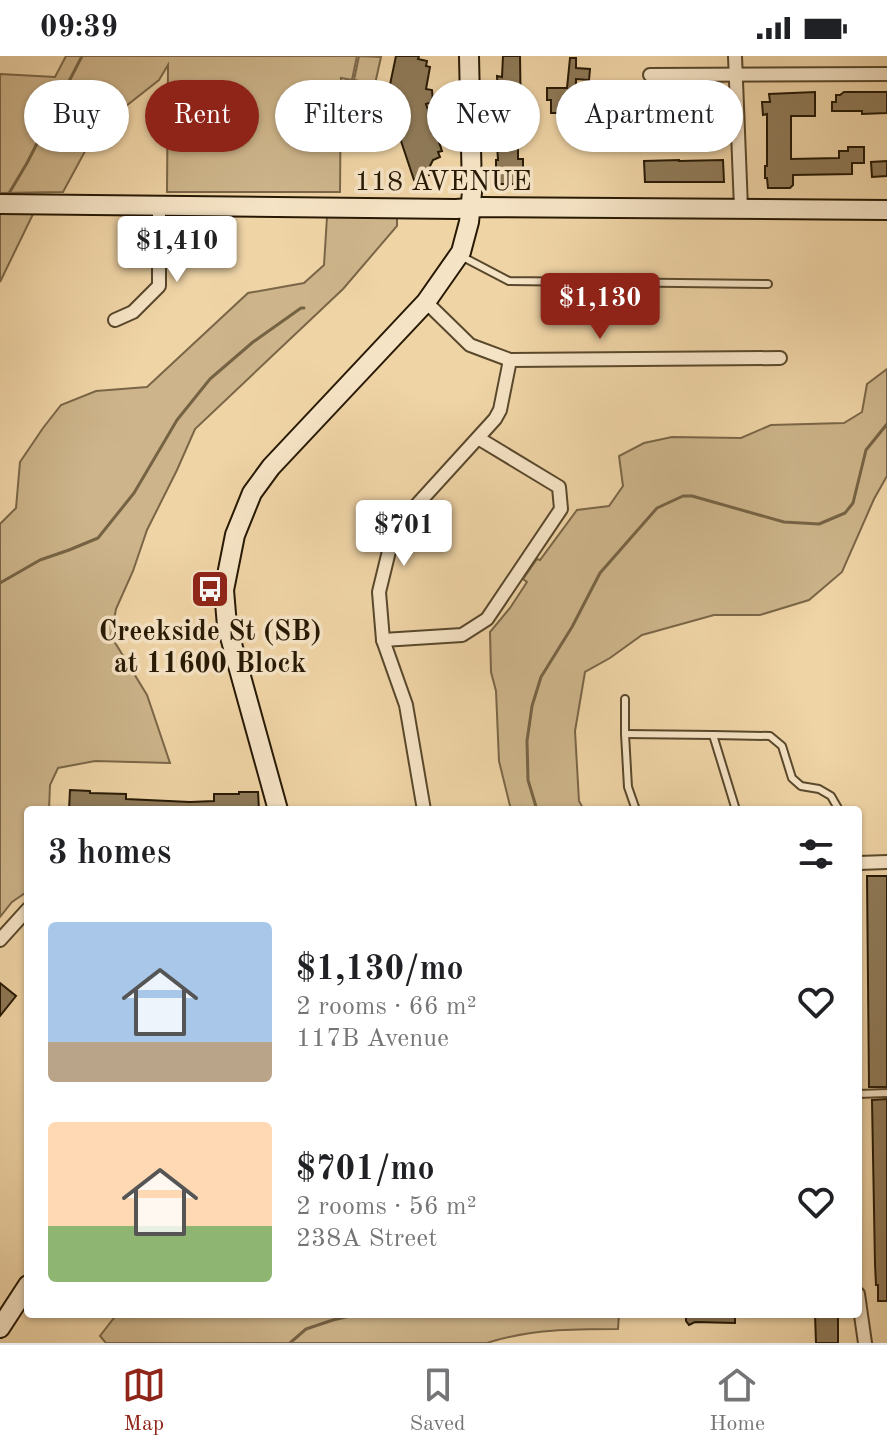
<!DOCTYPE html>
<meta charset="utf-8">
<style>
:root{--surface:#fff;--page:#f2f2f2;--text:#202124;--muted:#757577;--line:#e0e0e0;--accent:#8f2418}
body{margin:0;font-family:"Old Standard TT",serif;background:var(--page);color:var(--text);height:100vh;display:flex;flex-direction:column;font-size:30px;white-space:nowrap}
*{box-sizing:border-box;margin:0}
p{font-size:26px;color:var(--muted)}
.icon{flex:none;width:44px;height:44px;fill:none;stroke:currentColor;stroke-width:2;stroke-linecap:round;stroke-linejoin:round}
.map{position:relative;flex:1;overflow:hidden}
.details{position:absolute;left:24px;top:750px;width:838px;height:512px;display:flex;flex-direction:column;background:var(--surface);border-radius:8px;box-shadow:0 2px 6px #0004}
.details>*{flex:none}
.guide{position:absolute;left:24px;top:24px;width:840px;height:72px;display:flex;gap:16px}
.price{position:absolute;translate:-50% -68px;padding:0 18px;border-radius:8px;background:#fff;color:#222;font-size:26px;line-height:52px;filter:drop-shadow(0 2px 4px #0008)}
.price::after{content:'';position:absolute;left:50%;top:48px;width:24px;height:18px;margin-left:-12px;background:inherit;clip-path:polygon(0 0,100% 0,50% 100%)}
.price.active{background:var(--accent);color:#fff}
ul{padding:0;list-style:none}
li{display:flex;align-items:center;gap:24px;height:200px;padding:0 24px}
li span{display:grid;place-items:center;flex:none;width:224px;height:160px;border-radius:8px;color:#555}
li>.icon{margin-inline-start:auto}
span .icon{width:96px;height:96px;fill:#fffc;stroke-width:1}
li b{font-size:34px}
h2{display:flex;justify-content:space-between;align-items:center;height:96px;padding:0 24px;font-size:34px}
.tag{padding:0 28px;border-radius:36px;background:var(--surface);box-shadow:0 2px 6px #0004;font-size:28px;line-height:72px}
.tag.active{background:var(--accent);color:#fff}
.status{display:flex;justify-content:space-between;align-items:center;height:56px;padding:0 40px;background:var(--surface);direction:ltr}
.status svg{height:22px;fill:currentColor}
.tab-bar{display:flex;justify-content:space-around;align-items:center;height:112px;border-top:2px solid var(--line);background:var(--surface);font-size:22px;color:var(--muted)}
.tab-bar a{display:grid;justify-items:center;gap:4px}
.tab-bar .active{color:var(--accent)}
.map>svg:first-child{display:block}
</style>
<div class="status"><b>09:39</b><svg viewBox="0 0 49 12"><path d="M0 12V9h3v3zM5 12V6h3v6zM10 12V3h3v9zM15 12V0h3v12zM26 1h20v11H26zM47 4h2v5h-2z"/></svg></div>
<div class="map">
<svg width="887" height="1287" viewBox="0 0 887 1287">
<rect width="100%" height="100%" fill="#efd4a6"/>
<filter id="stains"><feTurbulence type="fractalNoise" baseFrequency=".0025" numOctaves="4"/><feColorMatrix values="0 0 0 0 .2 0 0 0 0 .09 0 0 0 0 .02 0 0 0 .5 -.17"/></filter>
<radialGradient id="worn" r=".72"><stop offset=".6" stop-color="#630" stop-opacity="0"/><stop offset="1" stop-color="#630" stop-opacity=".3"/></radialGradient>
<g fill="#cdb48a" stroke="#7a6647" stroke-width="2">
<polygon points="66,0 357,0 352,24 341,22 340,136 167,136 168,9 159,24 107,65 90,86 63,136 0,137 0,18 55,21"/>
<polygon points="359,0 381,1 375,28 354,24"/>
<polygon points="0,154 35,154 0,226"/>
<polygon points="327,161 397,161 397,170 343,233 195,373 177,414 147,474 133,515 116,553 111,580 147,639 170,707 95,705 58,712 50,729 49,754 28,754 28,835 12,846 0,861 0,468 16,452 20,406 43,372 61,349 96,335 147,331 248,237 304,227 324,209"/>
<polygon points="887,313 887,420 874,443 842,516 809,544 760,559 714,559 642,579 610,602 585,616 575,675 579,745 584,754 511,754 499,705 496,635 491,616 490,576 510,552 527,526 523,523 537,503 540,504 577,454 609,450 623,430 619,400 644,387 672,381 741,382 771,369 844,367 862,356 867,328"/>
<path d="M117,1258H619L618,1273C574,1273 530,1273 487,1287H106L100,1280Z"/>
</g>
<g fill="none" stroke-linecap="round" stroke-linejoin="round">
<g stroke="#766344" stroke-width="3">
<polyline points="8,139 27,107 82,0"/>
<polyline points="0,527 40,504 69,494 98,482 134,437 177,364 210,323 253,286 301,252 304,252"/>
<polyline points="537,754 528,724 527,685 532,650 541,621 572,571 600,517 657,452 683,440 692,440 784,466 819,468 845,457 853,447 866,394 887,368"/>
<polyline points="290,1287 306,1273 333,1264 358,1258"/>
</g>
</g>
<g fill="#8f7a58" stroke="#271904" stroke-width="2">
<polygon points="396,0 419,0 418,3 427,5 426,10 430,11 426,33 432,34 433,46 426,48 442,95 438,96 440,101 433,104 428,114 429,119 414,124 387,43"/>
<polygon points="503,0 520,0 521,70 518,83 518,103 523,103 523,128 498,128 498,121 496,121 496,104 498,104 496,73 502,73 502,53 499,53 497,20 502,21"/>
<polygon points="570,2 576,2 576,12 590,13 589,24 576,23 576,45 562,44 562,57 551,57 551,44 547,44 547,32 567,32"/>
<polygon points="815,36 815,60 791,60 791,103 839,102 839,95 848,95 848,91 864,91 864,107 852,107 852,118 793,119 793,129 790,132 768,132 767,122 765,122 765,110 767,110 767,58 763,59 762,46 770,46 769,38"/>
<polygon points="844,36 887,36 887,57 862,58 862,55 832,55 832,46 836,46 836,39 840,39"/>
<polygon points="709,40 709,44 719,43 720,65 694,66 694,69 684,69 684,63 645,64 645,60 643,60 643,43 645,42"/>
<polygon points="679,104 679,105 723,104 724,126 645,126 644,105"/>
<polygon points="887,105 887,120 872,121 871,106"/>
<polygon points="70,734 90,735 90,737 126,738 126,743 190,746 214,745 214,738 239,738 239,736 258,736 259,754 69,754"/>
<polygon points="867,820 887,820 887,1031 869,1031"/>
<polygon points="0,927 16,940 0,960"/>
<polygon points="887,1043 887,1245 878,1245 878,1229 876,1229 875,1208 872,1044"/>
<polygon points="686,1258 735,1258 735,1267 695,1266 689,1269 686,1265"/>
<polygon points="815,1258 837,1258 837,1261 838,1261 838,1287 816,1287"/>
</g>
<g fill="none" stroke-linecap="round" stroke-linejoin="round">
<g stroke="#59482c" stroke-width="10">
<g id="lane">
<polyline points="463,201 509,225 768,228"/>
<polyline points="625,643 625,678 628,731 636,754"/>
<polyline points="625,678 713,679 736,754"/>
<polyline points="713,679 770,680 782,690 792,722 801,730 819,733 831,740 839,754"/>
<polyline points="858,1038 887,1037"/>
</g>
</g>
<g stroke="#59482c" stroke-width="16">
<g id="street">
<polyline points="735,0 741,152"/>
<polyline points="650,19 887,18"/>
<polyline points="426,246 470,289 510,304 780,302"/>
<polyline points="115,264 133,256 159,230 159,150"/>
<polyline points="383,584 462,579 487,563 561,453 559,431 478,382"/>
<polyline points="424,754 406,649 383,584 379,536 389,495 404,463 495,363 500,354 510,304"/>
<polyline points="858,807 887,806"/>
<polyline points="0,884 28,853"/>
<polyline points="858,1238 865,1287"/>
</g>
</g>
<g stroke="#271904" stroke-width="22">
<g id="secondary">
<polyline points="0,148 456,153 483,151 887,154"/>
<polyline points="278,754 227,570 224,534 235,479 252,437 271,411 426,246 461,196 469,166 472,136 469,0"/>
<polyline points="0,1272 28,1229"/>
</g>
</g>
<use href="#lane" stroke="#f5e3c5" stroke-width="6"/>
<use href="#street" stroke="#f5e3c5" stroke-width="12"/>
<use href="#secondary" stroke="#f5e3c5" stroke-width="18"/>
</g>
<defs>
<g id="bus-square" transform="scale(2)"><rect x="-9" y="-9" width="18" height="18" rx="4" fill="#8f2418" stroke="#f5e3c5"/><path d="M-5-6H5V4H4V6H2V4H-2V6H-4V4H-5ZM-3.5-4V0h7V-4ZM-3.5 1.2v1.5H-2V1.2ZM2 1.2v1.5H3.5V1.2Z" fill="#fff"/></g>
</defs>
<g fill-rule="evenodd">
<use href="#bus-square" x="210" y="533"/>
</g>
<g text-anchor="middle" stroke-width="7" stroke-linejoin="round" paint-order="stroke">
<g font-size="28" fill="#271904" stroke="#f5e3c5">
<text x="443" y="134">118 AVENUE</text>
</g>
<g font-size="28" font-weight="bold" fill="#271904" stroke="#f5e3c5">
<text x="210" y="584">Creekside St (SB)<tspan x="210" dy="32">at 11600 Block</tspan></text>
</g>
</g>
<rect width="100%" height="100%" filter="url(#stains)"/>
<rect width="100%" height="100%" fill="url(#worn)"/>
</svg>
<b class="price" style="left:177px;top:228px">$1,410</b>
<b class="price active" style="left:600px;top:285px">$1,130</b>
<b class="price" style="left:404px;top:512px">$701</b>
<div class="guide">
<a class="tag">Buy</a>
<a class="tag active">Rent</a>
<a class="tag">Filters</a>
<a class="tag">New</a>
<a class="tag">Apartment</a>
</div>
<section class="details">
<h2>3 homes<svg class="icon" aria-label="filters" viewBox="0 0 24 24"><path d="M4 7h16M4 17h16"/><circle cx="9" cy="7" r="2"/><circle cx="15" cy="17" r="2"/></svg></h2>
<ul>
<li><span style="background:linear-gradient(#a9c7e8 75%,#b9a48a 0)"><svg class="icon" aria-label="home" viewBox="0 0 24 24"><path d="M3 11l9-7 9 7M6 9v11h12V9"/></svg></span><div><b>$1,130/mo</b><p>2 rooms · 66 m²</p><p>117B Avenue</p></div><svg class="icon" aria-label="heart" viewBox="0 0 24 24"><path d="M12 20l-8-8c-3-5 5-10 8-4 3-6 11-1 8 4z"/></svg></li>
<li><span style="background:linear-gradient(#ffd9b3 65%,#8fb573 0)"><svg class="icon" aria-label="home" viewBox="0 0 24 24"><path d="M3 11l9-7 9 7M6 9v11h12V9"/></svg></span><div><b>$701/mo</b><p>2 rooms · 56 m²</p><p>238A Street</p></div><svg class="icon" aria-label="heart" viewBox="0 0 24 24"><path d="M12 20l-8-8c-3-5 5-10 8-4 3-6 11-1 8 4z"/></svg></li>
</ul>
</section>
</div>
<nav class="tab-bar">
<a class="active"><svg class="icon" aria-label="map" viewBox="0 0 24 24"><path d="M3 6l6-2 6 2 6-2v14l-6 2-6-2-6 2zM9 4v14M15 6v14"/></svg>Map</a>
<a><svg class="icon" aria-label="saved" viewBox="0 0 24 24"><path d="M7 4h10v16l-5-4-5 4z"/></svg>Saved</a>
<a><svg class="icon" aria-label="home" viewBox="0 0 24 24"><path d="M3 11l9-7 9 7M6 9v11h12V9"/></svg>Home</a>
</nav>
